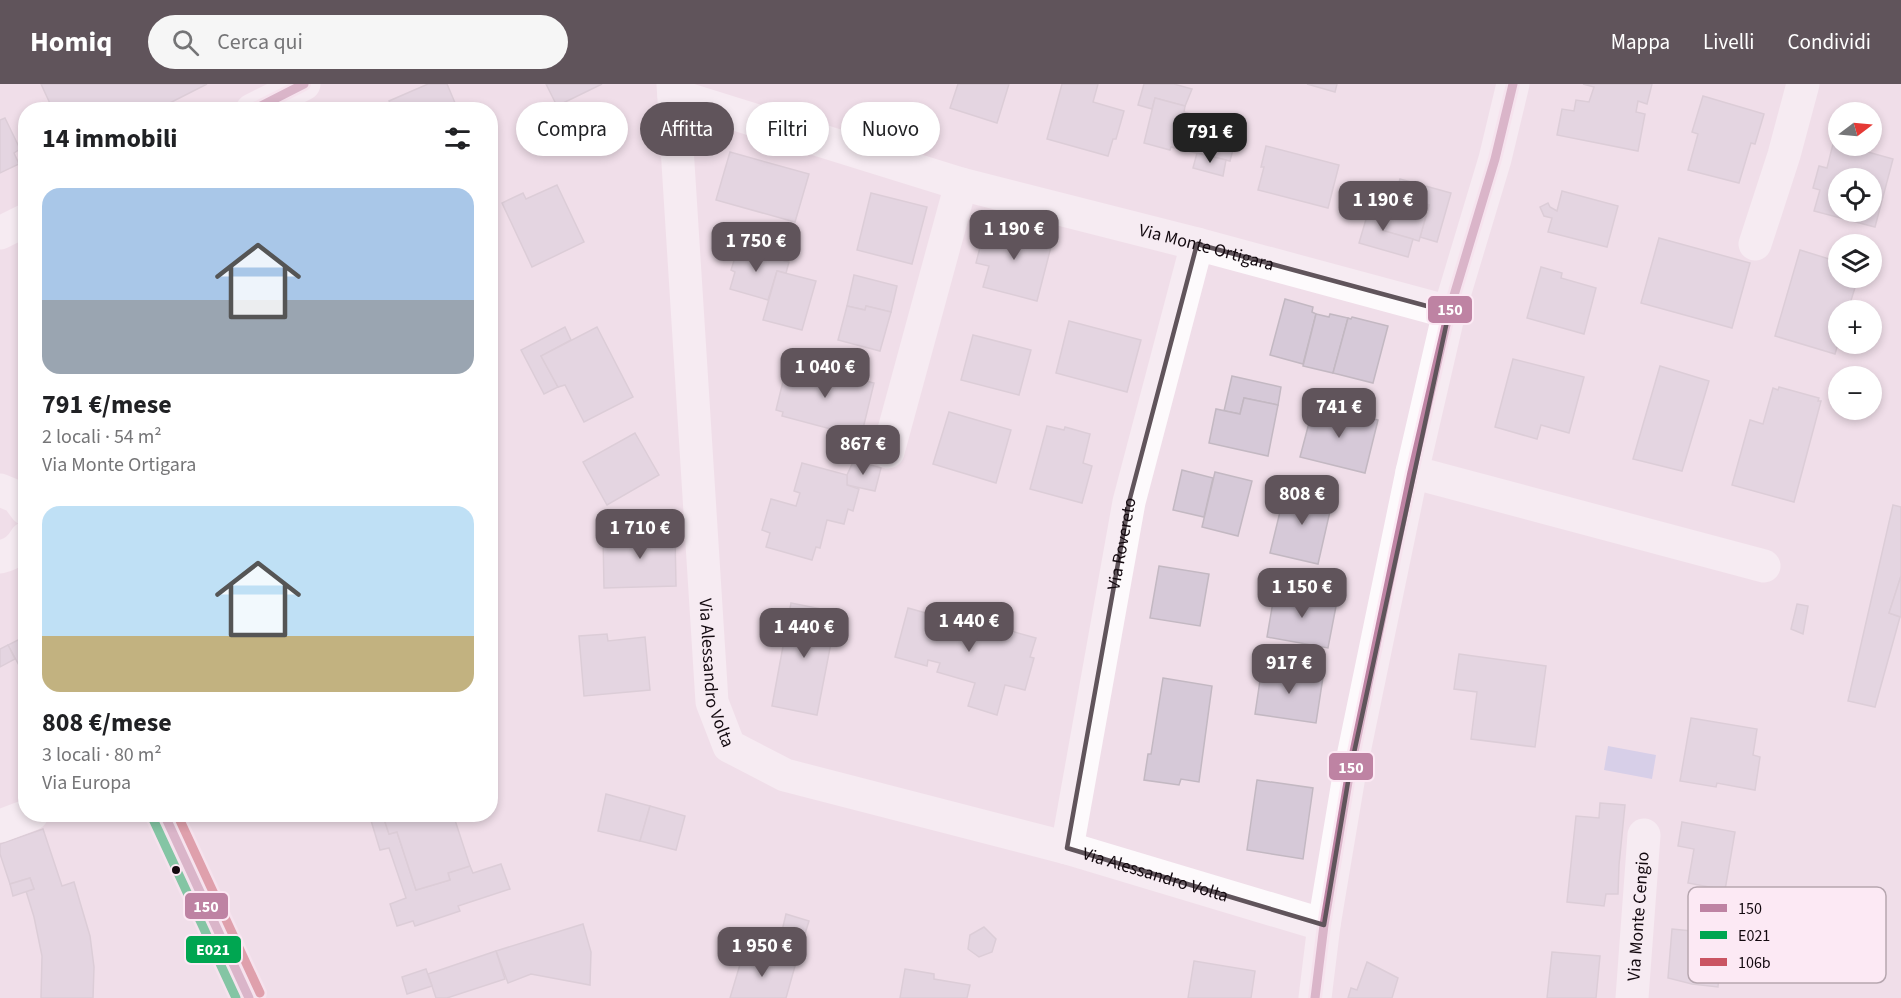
<!DOCTYPE html>
<html lang="it">
<meta charset="utf-8">
<style>
:root{--surface:#fff;--page:#f6f6f6;--text:#202124;--muted:#757577;--accent:#60545b}
body{margin:0;font-family:"Source Sans 3",sans-serif;background:var(--page);color:var(--text);height:100vh;display:flex;flex-direction:column;font-size:22px;white-space:nowrap}
*{box-sizing:border-box;margin:0}
p{font-size:20px;color:var(--muted)}
.icon{flex:none;width:33px;height:33px;fill:none;stroke:currentColor;stroke-width:2;stroke-linecap:round;stroke-linejoin:round}
.map{position:relative;flex:1;overflow:hidden}
.side{position:absolute;left:18px;top:18px;width:480px;height:720px;display:flex;flex-direction:column;background:var(--surface);border-radius:24px;box-shadow:0 3px 9px #0003}
.side>*{flex:none}
.banner{position:absolute;left:516px;top:18px;width:570px;height:54px;display:flex;gap:12px}
.needle{width:39px;rotate:74deg}
.controls{position:absolute;left:1828px;top:18px;display:grid;gap:12px}
.controls a{display:grid;place-items:center;width:54px;height:54px;border-radius:50%;background:var(--surface);box-shadow:0 3px 9px #0003;font-size:30px}
.price{position:absolute;translate:-50% -51px;padding:0 14px;border-radius:12px;background:var(--accent);color:#fff;font-size:20px;line-height:39px;filter:drop-shadow(0 2px 3px #0008)}
.price::after{content:'';position:absolute;left:50%;top:36px;width:18px;height:14px;margin-left:-9px;background:inherit;clip-path:polygon(0 0,100% 0,50% 100%)}
.price.current{background:#222;color:#fff}
ul{padding:0;list-style:none}
li{display:grid;align-content:center;gap:12px;height:318px;padding:0 24px}
li span{display:grid;place-items:center;height:186px;border-radius:18px;color:#555}
li>.icon{margin-inline-start:auto}
span .icon{width:108px;height:108px;fill:#fffc;stroke-width:1}
li b{font-size:26px}
h2{display:flex;justify-content:space-between;align-items:center;height:72px;padding:0 24px;font-size:26px}
.pill{padding:0 21px;border-radius:27px;background:var(--surface);box-shadow:0 3px 9px #0003;font-size:21px;line-height:54px}
.pill.current{background:var(--accent);color:#fff}
header{display:flex;align-items:center;gap:36px;box-sizing:border-box;height:84px;padding:0 30px;background:var(--accent);color:#fff}
header strong{font-size:28px}
nav{display:flex;gap:33px;margin-inline-start:auto;font-size:21px}
.search{width:420px;height:54px;background:var(--page);display:flex;align-items:center;gap:15px;box-sizing:border-box;padding:0 21px;border-radius:33px;color:var(--muted);font-size:22px}
.map>svg:first-child{display:block}
</style>
<header>
<strong>Homiq</strong>
<div class="search"><svg class="icon" aria-label="search" viewBox="0 0 24 24"><circle cx="10" cy="10" r="6"/><path d="M15 15l6 6"/></svg>Cerca qui</div>
<nav><a>Mappa</a><a>Livelli</a><a>Condividi</a></nav>
</header>
<div class="map">
<svg width="1901" height="914" viewBox="0 0 1901 914">
<rect width="100%" height="100%" fill="#f0dee9"/>
<polygon fill="#b9bce6" points="1608,662 1656,671 1652,695 1604,686"/>
<g fill="#d6c9d8" stroke="#c3b8c2" stroke-width="1.5" fill-rule="evenodd">
<polygon points="41,0 207,0 156,26 53,26"/>
<polygon points="428,0 447,0 458,26 393,26 389,17"/>
<polygon points="546,0 602,0 557,22"/>
<polygon points="958,0 1009,0 997,39 950,24"/>
<polygon points="1062,0 1098,0 1093,18 1124,27 1116,55 1113,55 1108,72 1047,55"/>
<polygon points="1144,0 1174,0 1192,5 1185,22 1155,14 1152,25 1138,21"/>
<polygon points="1307,0 1337,0 1335,8"/>
<polygon points="1583,0 1652,0 1647,20 1638,17 1636,28 1645,30 1638,67 1557,51 1562,25 1574,27 1576,16 1589,18 1594,3"/>
<polygon points="1703,12 1764,30 1755,60 1751,59 1739,99 1688,86 1698,50 1692,48"/>
<polygon points="1155,14 1185,22 1184,28 1239,42 1230,77 1171,63 1170,66 1144,59"/>
<polygon points="5,34 20,65 14,69 19,80 0,89 0,36"/>
<path d="M1834,56L1839,58V62H1857V65L1893,75L1875,143L1814,127L1820,106L1813,104L1819,82L1827,84ZM1839,94H1872V128H1839Z"/>
<polygon points="1266,62 1339,81 1328,124 1258,106 1264,83 1261,83"/>
<polygon points="730,68 809,90 795,138 716,116"/>
<polygon points="1197,69 1226,76 1223,92 1193,84"/>
<polygon points="1400,95 1451,109 1437,158 1420,153 1429,121 1395,112"/>
<polygon points="557,101 584,158 532,183 502,119 523,109 526,115"/>
<polygon points="1562,107 1618,122 1607,163 1548,148 1552,134 1544,132 1540,123 1548,119 1550,123 1557,127"/>
<polygon points="871,109 927,123 912,180 857,166"/>
<polygon points="1391,111 1429,121 1419,157 1381,146"/>
<polygon points="1372,115 1388,119 1381,146 1413,155 1408,173 1359,159"/>
<polygon points="986,140 1006,145 1007,142 1053,155 1037,217 983,203 989,182 976,179"/>
<polygon points="1659,154 1750,179 1732,244 1641,219"/>
<polygon points="738,164 789,178 786,189 777,187 768,216 730,205 735,188 731,186"/>
<polygon points="1800,166 1839,178 1839,194 1858,194 1848,226 1839,226 1839,256 1835,270 1775,252"/>
<polygon points="1541,183 1562,189 1561,194 1596,204 1584,250 1527,234"/>
<polygon points="777,187 816,197 802,246 763,236"/>
<polygon points="854,191 897,202 891,228 866,222 865,226 847,222"/>
<polygon points="1285,215 1313,223 1312,228 1316,230 1303,280 1270,271"/>
<polygon points="847,222 865,226 866,222 891,228 880,267 838,256"/>
<polygon points="1316,230 1329,233 1330,230 1348,234 1333,289 1303,282"/>
<polygon points="1352,233 1388,242 1373,299 1333,289 1348,234 1351,235"/>
<polygon points="1069,237 1141,256 1127,308 1056,289"/>
<polygon points="565,243 571,256 541,272 558,303 544,310 521,266"/>
<polygon points="597,243 633,313 584,338 565,301 558,303 541,272"/>
<polygon points="973,251 1031,266 1019,311 961,296"/>
<polygon points="1513,275 1584,293 1569,349 1541,341 1537,355 1495,343"/>
<polygon points="788,277 874,299 861,353 782,332 783,328 776,326"/>
<polygon points="1660,282 1709,297 1682,387 1633,375"/>
<polygon points="1232,292 1281,303 1278,321 1244,314 1240,330 1224,327"/>
<polygon points="1779,303 1819,314 1818,317 1821,317 1794,418 1732,401 1750,336 1763,340 1773,304 1778,306"/>
<polygon points="1244,314 1278,321 1268,372 1209,359 1216,325 1240,330"/>
<polygon points="1314,320 1378,336 1365,389 1300,373"/>
<polygon points="949,328 1011,346 996,399 933,380"/>
<polygon points="1047,342 1064,346 1065,343 1090,350 1083,379 1092,382 1082,419 1030,405"/>
<polygon points="635,349 659,391 607,421 583,378"/>
<polygon points="854,376 881,384 875,407 847,401 847,391"/>
<polygon points="802,379 847,391 847,401 859,405 853,427 848,425 844,440 827,436 820,464 816,463 812,476 766,463 770,449 762,446 771,415 796,422 800,409 794,407"/>
<polygon points="1182,386 1213,394 1204,433 1173,426"/>
<polygon points="1215,388 1252,397 1238,452 1202,443"/>
<polygon points="1286,403 1333,414 1318,480 1270,469"/>
<polygon points="1893,421 1901,423 1901,492 1889,529 1900,533 1875,623 1848,617"/>
<polygon points="675,449 676,502 604,504 603,451"/>
<polygon points="1159,482 1209,490 1200,542 1150,534"/>
<polygon points="1901,492 1901,533 1889,529"/>
<polygon points="1275,506 1337,517 1328,564 1267,553"/>
<polygon points="791,519 837,528 817,631 772,622"/>
<polygon points="1797,520 1808,522 1803,550 1791,545"/>
<polygon points="936,521 978,533 976,540 989,543 989,541 1036,554 1030,573 1034,574 1025,606 1005,601 997,631 968,622 975,599 937,588 940,579 928,576 927,582 895,573 908,524 933,531"/>
<polygon points="607,550 608,557 645,553 650,606 584,612 579,552"/>
<polygon points="26,552 26,594 8,561"/>
<polygon points="8,561 15,575 0,583 0,565"/>
<polygon points="1459,570 1546,582 1535,663 1471,655 1477,608 1454,605"/>
<polygon points="1262,583 1323,593 1316,639 1255,630"/>
<polygon points="1163,594 1212,602 1199,698 1181,695 1179,701 1144,696 1148,670 1151,670"/>
<polygon points="1691,634 1757,645 1753,671 1760,673 1755,706 1717,699 1716,703 1680,697"/>
<polygon points="1257,696 1313,704 1303,775 1247,766"/>
<polygon points="606,710 650,722 640,757 598,747"/>
<polygon points="1600,719 1625,721 1619,781 1618,810 1606,810 1604,822 1567,818 1576,732 1599,734"/>
<polygon points="650,722 685,732 676,766 640,757"/>
<polygon points="369,730 398,730 384,735 389,750 397,748 416,806 450,796 448,789 470,782 473,789 501,780 510,805 458,822 460,827 415,842 413,837 397,842 390,820 406,814 389,764 380,766"/>
<polygon points="398,730 453,730 470,782 448,789 450,796 416,806 397,748 389,750 384,735"/>
<polygon points="1682,738 1735,748 1725,806 1688,799 1694,765 1678,762"/>
<polygon points="43,745 62,802 74,798 90,852 94,883 93,914 41,914 42,872 34,833 26,807 34,805 30,794 10,800 0,770 0,760"/>
<polygon points="30,794 34,805 13,812 10,800"/>
<polygon points="786,830 809,837 795,882 775,876"/>
<polygon points="583,840 591,868 590,901 531,890 508,899 496,867"/>
<polygon points="984,843 996,855 992,868 979,873 968,865 970,851"/>
<polygon points="1672,845 1722,850 1718,903 1692,900 1668,894"/>
<polygon points="496,867 505,895 447,914 436,914 428,890"/>
<polygon points="744,867 795,882 786,914 730,914"/>
<polygon points="1552,868 1600,872 1596,914 1547,914"/>
<polygon points="1194,877 1255,887 1251,914 1188,914"/>
<polygon points="1367,878 1398,894 1392,914 1348,914 1351,904 1357,906"/>
<polygon points="426,885 432,902 407,910 402,893"/>
<polygon points="905,885 934,890 934,895 970,901 967,914 900,914"/>
</g>
<g fill="none" stroke-linecap="round" stroke-linejoin="round">
<g stroke="#fdfafc" stroke-width="33">
<path id="s1" d="M673,0L712,618L729,662L785,691L1067,764L1324,841"/>
<path id="s2" d="M674,11L961,100L1197,160L1449,228"/>
<polyline points="252,26 304,0"/>
<polyline points="0,149 26,136"/>
<polyline points="1755,160 1784,71 1803,0"/>
<polyline points="888,368 961,100"/>
<polyline points="1412,388 1764,482"/>
<polyline points="0,742 32,730"/>
<path id="s3" d="M1067,764L1129,418L1197,160"/>
<polyline points="1315,914 1324,841 1349,692 1412,388 1449,228 1495,75 1513,0"/>
<path id="s4" d="M1632,914L1644,751"/>
</g>
<g stroke="#fdfafc" stroke-width="33">
<polyline points="0,406 17,413 26,425"/>
<path d="M0,473C12,470 20,465 26,454"/>
<polyline points="164,730 249,914"/>
</g>
<g stroke="#fce9f4" stroke-width="14">
<g id="bus-1">
<polyline points="253,26 304,0"/>
<polyline points="164,730 249,914"/>
<polyline points="1315,914 1324,841 1349,692 1412,388 1449,228 1495,75 1513,0"/>
</g>
</g>
<g stroke="#fce9f4" stroke-width="14">
<polyline id="bus-2" points="153,735 236,914"/>
</g>
<g stroke="#fce9f4" stroke-width="14">
<polyline id="bus-3" points="177,730 260,909"/>
</g>
<use href="#bus-1" stroke="#be83a3" stroke-width="9"/>
<use href="#bus-2" stroke="#00a651" stroke-width="9"/>
<use href="#bus-3" stroke="#ca5462" stroke-width="9"/>
</g>
<path d="M0 0H1901V914H0ZM1197,160L1449,228L1349,692L1324,841L1067,764L1129,418Z" fill="#f0dee9" fill-opacity=".55" fill-rule="evenodd"/>
<path fill="none" stroke="#60545b" stroke-width="4.5" stroke-linejoin="round" d="M1197,160L1449,228L1349,692L1324,841L1067,764L1129,418Z"/>
<circle fill="#13090f" stroke="#fce9f4" stroke-width="2" cx="176" cy="786" r="5"/>
<g text-anchor="middle" stroke-width="4.5" stroke-linejoin="round" paint-order="stroke">
<g font-size="18" fill="#13090f" stroke="#fce9f4">
<text dy="6" stroke="none"><textPath href="#s2" startOffset="554">Via Monte Ortigara</textPath></text>
<text dy="6" stroke="none"><textPath href="#s3" startOffset="309">Via Rovereto</textPath></text>
<text dy="6" stroke="none"><textPath href="#s1" startOffset="591">Via Alessandro Volta</textPath></text>
<text dy="6" stroke="none"><textPath href="#s1" startOffset="1113">Via Alessandro Volta</textPath></text>
<text dy="6" stroke="none"><textPath href="#s4" startOffset="82">Via Monte Cengio</textPath></text>
</g>
</g>
<rect x="1688" y="803" width="198" height="96" rx="9" fill="#fce9f4" stroke="#b6a6af" stroke-width="1.5"/>
<rect x="1700" y="820" width="27" height="8" fill="#be83a3"/>
<rect x="1700" y="847" width="27" height="8" fill="#00a651"/>
<rect x="1700" y="874" width="27" height="8" fill="#ca5462"/>
<g font-size="16" fill="#13090f">
<text x="1738" y="830">150</text>
<text x="1738" y="857">E021</text>
<text x="1738" y="884">106b</text>
</g>
<g stroke="#fce9f4" stroke-width="2">
<rect x="1427" y="211" width="46" height="29" rx="6" fill="#be83a3"/>
<rect x="1328" y="668" width="46" height="29" rx="6" fill="#be83a3"/>
<rect x="184" y="808" width="45" height="28" rx="6" fill="#be83a3"/>
<rect x="185" y="851" width="57" height="29" rx="6" fill="#00a651"/>
</g>
<g font-size="16" text-anchor="middle" font-weight="bold" fill="#fff">
<text x="1450" y="231">150</text>
<text x="1351" y="689">150</text>
<text x="206" y="828">150</text>
<text x="213" y="871">E021</text>
</g>
</svg>
<div class="controls">
<a><svg class="needle" viewBox="-14 -14 28 28"><path d="M0-13l5 13h-10z" fill="#e53935"/><path d="M0 13l5-13h-10z" fill="#757577"/></svg></a>
<a><svg class="icon" aria-label="locate" viewBox="0 0 24 24"><circle cx="12" cy="12" r="6"/><path d="M12 2v4M12 18v4M2 12h4M18 12h4"/></svg></a>
<a><svg class="icon" aria-label="layers" viewBox="0 0 24 24"><path d="M12 4l9 5-9 5-9-5zM3 14l9 5 9-5"/></svg></a>
<a>+</a>
<a>−</a>
</div>
<b class="price current" style="left:1210px;top:80px">791 €</b>
<b class="price" style="left:1383px;top:148px">1 190 €</b>
<b class="price" style="left:1014px;top:177px">1 190 €</b>
<b class="price" style="left:756px;top:189px">1 750 €</b>
<b class="price" style="left:825px;top:315px">1 040 €</b>
<b class="price" style="left:1339px;top:355px">741 €</b>
<b class="price" style="left:863px;top:392px">867 €</b>
<b class="price" style="left:1302px;top:442px">808 €</b>
<b class="price" style="left:640px;top:476px">1 710 €</b>
<b class="price" style="left:1302px;top:535px">1 150 €</b>
<b class="price" style="left:969px;top:569px">1 440 €</b>
<b class="price" style="left:804px;top:575px">1 440 €</b>
<b class="price" style="left:1289px;top:611px">917 €</b>
<b class="price" style="left:762px;top:894px">1 950 €</b>
<div class="banner">
<a class="pill">Compra</a>
<a class="pill current">Affitta</a>
<a class="pill">Filtri</a>
<a class="pill">Nuovo</a>
</div>
<section class="side">
<h2>14 immobili<svg class="icon" aria-label="filters" viewBox="0 0 24 24"><path d="M4 7h16M4 17h16"/><circle cx="9" cy="7" r="2"/><circle cx="15" cy="17" r="2"/></svg></h2>
<ul>
<li><span style="background:linear-gradient(#a9c7e8 60%,#9aa5b1 0)"><svg class="icon" aria-label="home" viewBox="0 0 24 24"><path d="M3 11l9-7 9 7M6 9v11h12V9"/></svg></span><div><b>791 €/mese</b><p>2 locali · 54 m²</p><p>Via Monte Ortigara</p></div></li>
<li><span style="background:linear-gradient(#bfe0f5 70%,#c2b280 0)"><svg class="icon" aria-label="home" viewBox="0 0 24 24"><path d="M3 11l9-7 9 7M6 9v11h12V9"/></svg></span><div><b>808 €/mese</b><p>3 locali · 80 m²</p><p>Via Europa</p></div></li>
</ul>
</section>
</div>
